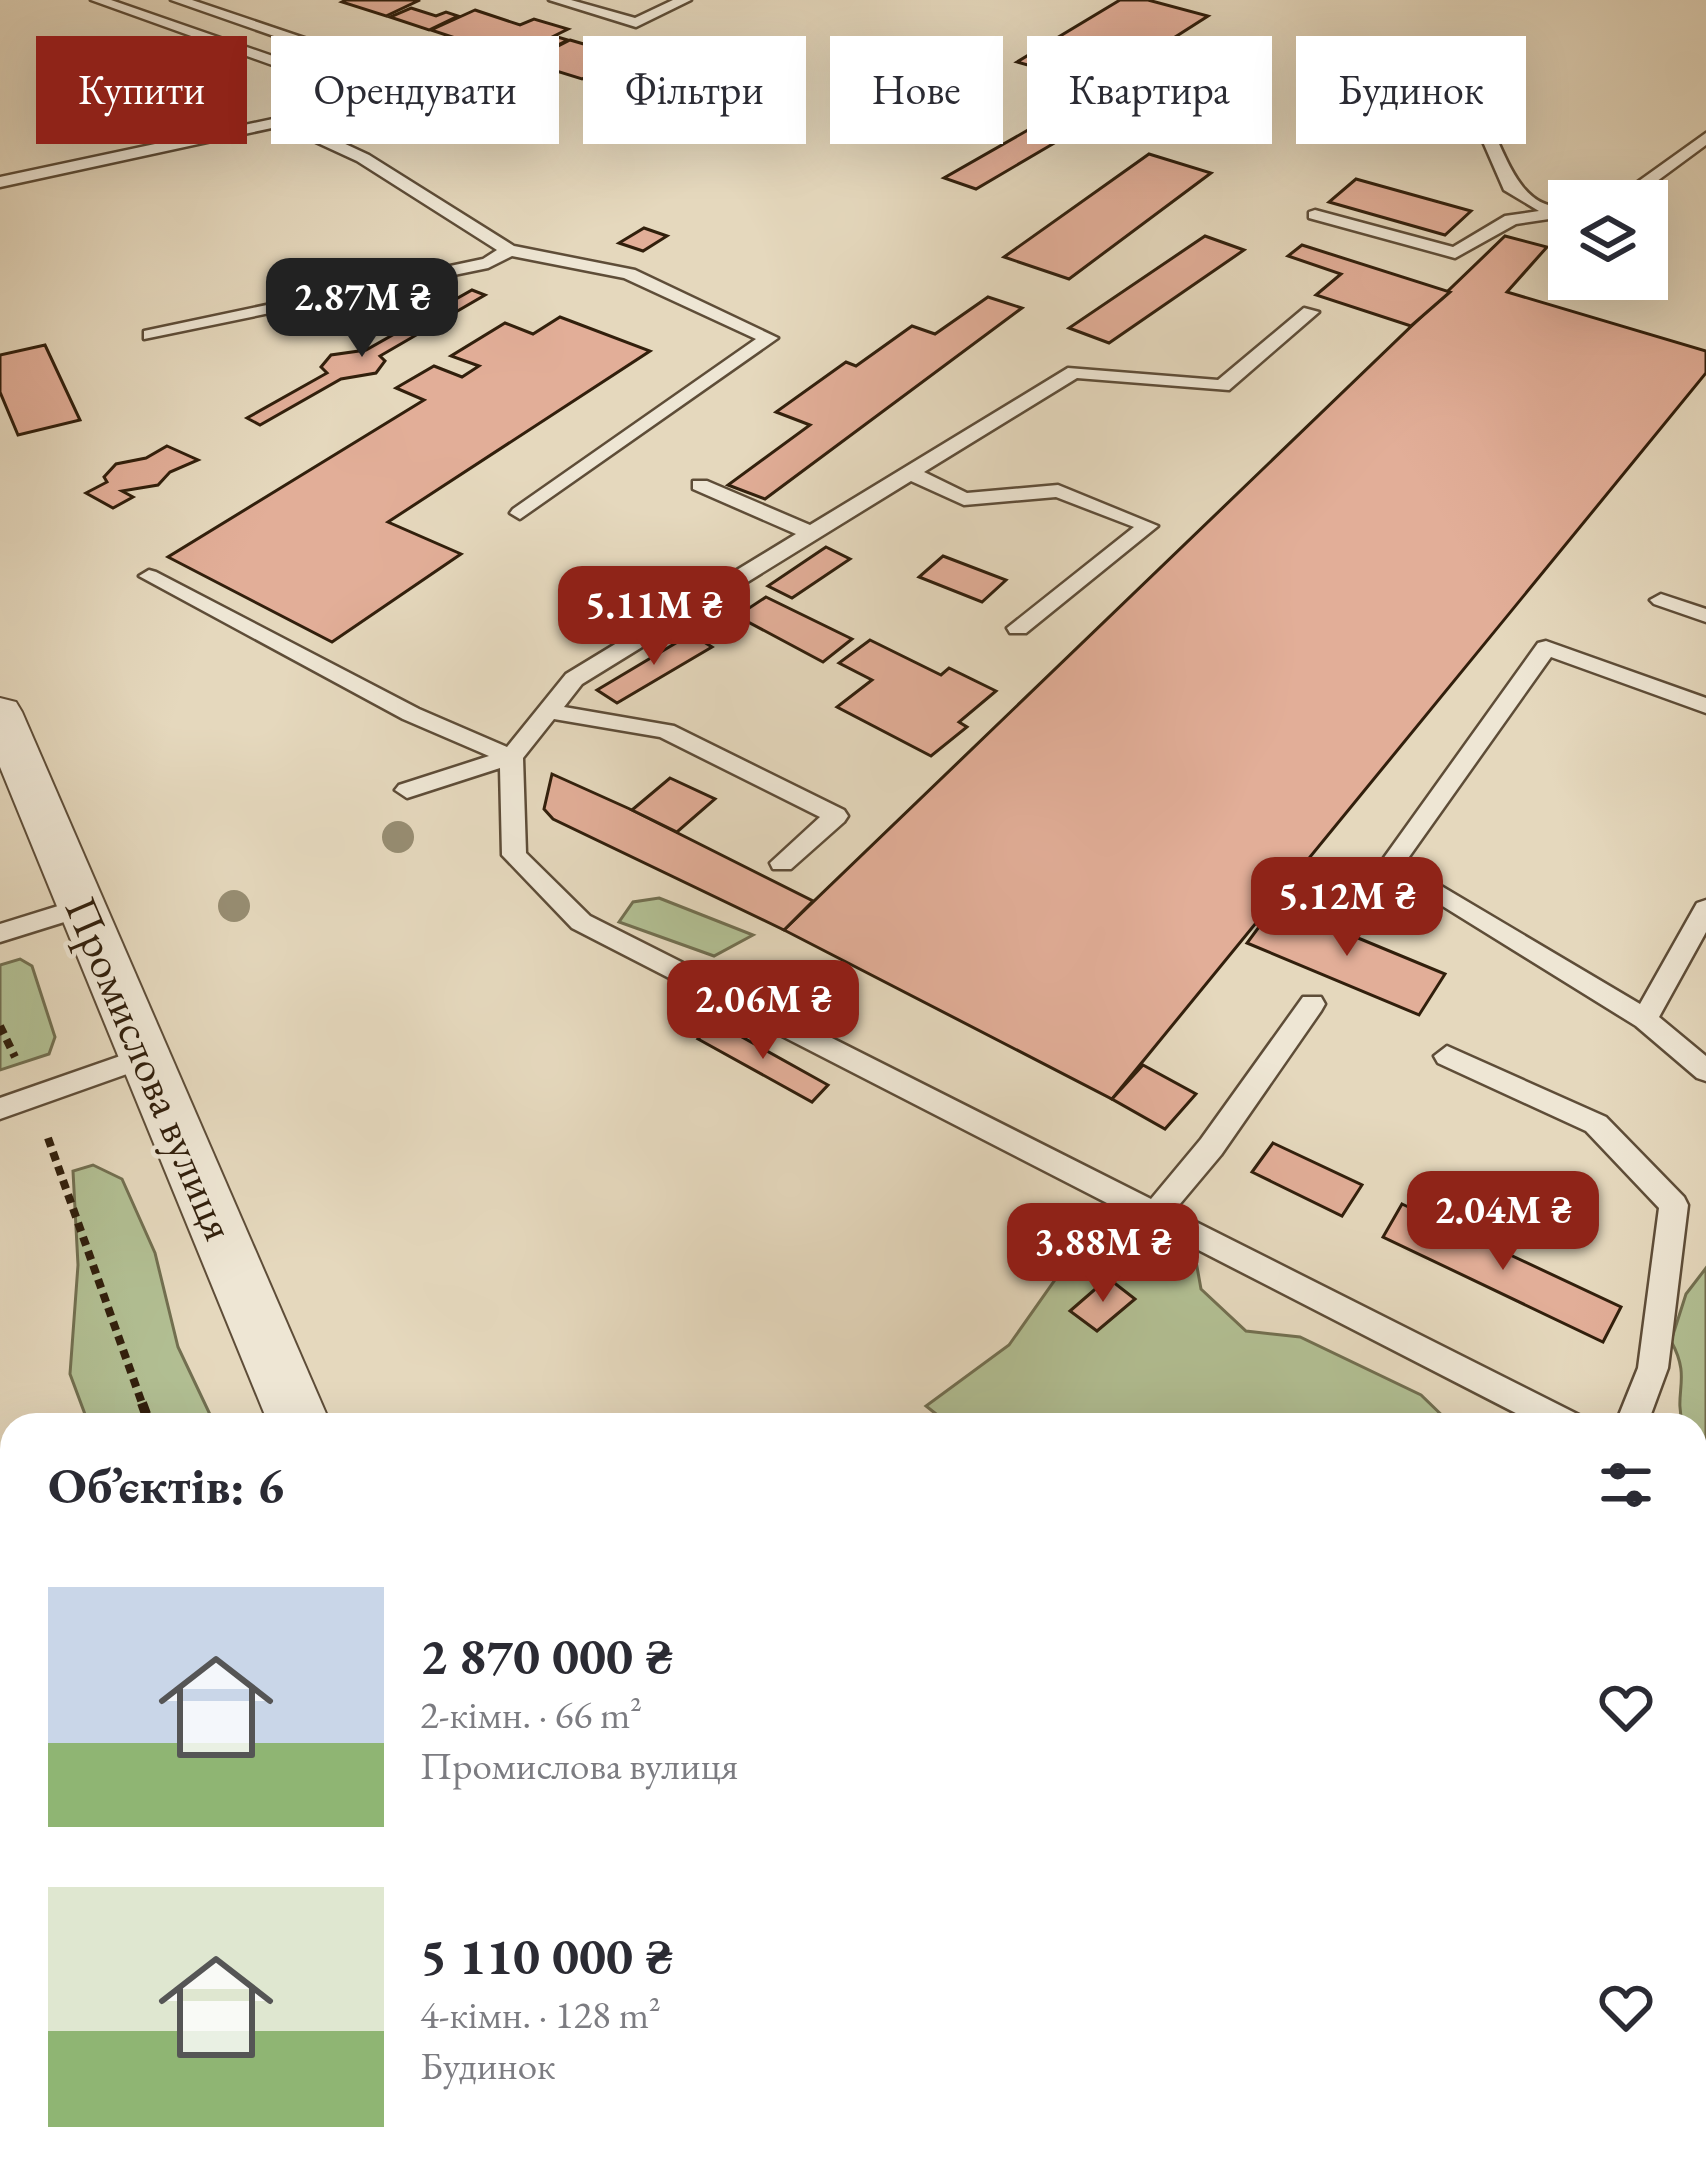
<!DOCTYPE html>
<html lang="uk">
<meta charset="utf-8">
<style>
:root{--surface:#fff;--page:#f2f2f3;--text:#2b2b33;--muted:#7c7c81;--accent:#8f2418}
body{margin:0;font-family:"EB Garamond",serif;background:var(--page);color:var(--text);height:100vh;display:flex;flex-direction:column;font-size:45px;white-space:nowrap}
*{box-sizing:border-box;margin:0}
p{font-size:39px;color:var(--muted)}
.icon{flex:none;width:66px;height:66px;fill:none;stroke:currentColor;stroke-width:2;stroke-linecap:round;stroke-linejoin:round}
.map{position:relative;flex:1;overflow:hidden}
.sheet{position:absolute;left:0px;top:1413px;width:1707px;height:771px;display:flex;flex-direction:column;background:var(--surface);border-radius:36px 36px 0 0;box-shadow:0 12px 48px #0002}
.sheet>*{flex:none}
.guide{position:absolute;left:36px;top:36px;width:1635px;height:108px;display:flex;gap:24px}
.buttons{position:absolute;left:1548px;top:180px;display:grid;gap:24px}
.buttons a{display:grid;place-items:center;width:120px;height:120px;border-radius:0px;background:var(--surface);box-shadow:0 12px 48px #0002;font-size:60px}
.price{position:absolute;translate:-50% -102px;padding:0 27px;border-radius:24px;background:var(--accent);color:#fff;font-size:39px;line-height:78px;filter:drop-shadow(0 3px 6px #0008)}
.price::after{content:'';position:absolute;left:50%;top:72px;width:36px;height:27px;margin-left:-18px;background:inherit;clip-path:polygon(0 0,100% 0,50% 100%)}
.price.on{background:#222;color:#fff}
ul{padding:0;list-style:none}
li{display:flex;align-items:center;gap:36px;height:300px;padding:0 48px}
li span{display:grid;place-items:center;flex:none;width:336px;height:240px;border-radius:0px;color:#555}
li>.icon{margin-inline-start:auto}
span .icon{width:144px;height:144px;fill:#fffc;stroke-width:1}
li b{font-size:51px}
h2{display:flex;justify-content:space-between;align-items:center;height:144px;padding:0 48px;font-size:51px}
.chip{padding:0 42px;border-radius:0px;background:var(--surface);box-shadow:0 12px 48px #0002;font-size:42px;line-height:108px}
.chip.on{background:var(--accent);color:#fff}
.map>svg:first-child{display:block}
</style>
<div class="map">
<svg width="1706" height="2182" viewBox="0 0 1706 2182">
<rect width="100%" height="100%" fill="#e5d8bd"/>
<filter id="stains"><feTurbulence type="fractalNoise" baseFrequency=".00167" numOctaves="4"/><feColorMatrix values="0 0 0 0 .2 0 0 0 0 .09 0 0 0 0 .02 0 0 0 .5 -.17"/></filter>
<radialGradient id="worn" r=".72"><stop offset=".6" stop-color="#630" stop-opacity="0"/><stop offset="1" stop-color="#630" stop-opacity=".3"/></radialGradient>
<g fill="#b2bf93" stroke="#726f50" stroke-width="3">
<polygon points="659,898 753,935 714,956 619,922 633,902"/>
<polygon points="20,959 32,966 55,1037 49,1054 0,1070 0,965"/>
<polygon points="93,1165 122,1179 155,1253 178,1347 215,1425 89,1425 70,1374 78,1265 73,1171"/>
<polygon points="1121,1225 1171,1230 1194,1250 1201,1289 1246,1331 1300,1337 1421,1395 1452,1425 950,1425 926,1406 1009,1345 1076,1250"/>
<path d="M1706,1268V1480L1695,1460V1425H1683C1673,1391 1692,1379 1671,1341L1686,1294Z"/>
<polygon points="1706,2060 1706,2167 1700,2182 1653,2182 1658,2172 1695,2172 1695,2086"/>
</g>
<g fill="#e2ae98" stroke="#311f0c" stroke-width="3">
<polygon points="346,0 420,0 386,16 342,2"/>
<polygon points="1120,0 1148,0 1208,16 1114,76 1099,72 1084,81 1017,62"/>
<polygon points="411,8 436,16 446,12 458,16 429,30 390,17"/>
<polygon points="475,10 520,25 534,19 568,29 554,36 568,40 525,61 431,30"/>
<polygon points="570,40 625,56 582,79 527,62"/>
<polygon points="151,63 160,76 81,92 71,78"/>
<polygon points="629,118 648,123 629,135 610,130"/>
<polygon points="1049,118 1080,128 976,189 944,178"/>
<polygon points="1149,154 1211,173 1069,279 1004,257"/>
<polygon points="1356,179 1471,211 1445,235 1329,202"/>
<polygon points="644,228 667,236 643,251 619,243"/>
<polygon points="1205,236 1244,250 1109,343 1069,328"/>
<polygon points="1505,236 1547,247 1507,292 1706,351 1706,373 1112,1099 784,930"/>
<polygon points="1302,245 1450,292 1411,326 1316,295 1341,274 1288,256"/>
<polygon points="472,290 485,295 380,356 385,361 376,373 341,379 260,425 247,418 327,373 321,367 331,355 366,350"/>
<polygon points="988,297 1022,308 765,499 728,485 810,425 776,412 846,362 856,366 912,326 935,334"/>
<polygon points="560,317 650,351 388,522 461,554 332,642 168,557 424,400 396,388 434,366 462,377 479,366 451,356 505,323 533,334"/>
<polygon points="45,345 80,420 18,435 0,392 0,355"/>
<polygon points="167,446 198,460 170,472 158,485 122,491 133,497 113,508 86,493 107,482 104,477 116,464 146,458"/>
<polygon points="826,547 850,559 792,598 768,586"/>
<polygon points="943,556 1006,580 982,602 919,577"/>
<polygon points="766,597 852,639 823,662 737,616"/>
<polygon points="691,634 712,647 617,703 597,690"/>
<polygon points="870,640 941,675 949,668 996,691 959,722 967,727 931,756 837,707 872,680 839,663"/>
<polygon points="552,774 632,810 813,901 784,930 553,819 544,809"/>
<polygon points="670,778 715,799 677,832 632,810"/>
<polygon points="1276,904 1445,974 1419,1015 1247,943"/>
<polygon points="715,1022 828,1085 812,1102 698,1039"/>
<polygon points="1143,1065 1196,1094 1165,1129 1112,1099"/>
<polygon points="1273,1143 1362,1185 1342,1216 1252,1172"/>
<polygon points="1402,1204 1621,1307 1603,1342 1383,1237"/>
<polygon points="1108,1278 1135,1299 1097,1331 1070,1311"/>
</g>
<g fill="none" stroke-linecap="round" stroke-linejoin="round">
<g stroke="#5e4d38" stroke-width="5">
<g id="service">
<polygon points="91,0 111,0 385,95 420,87 171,0 192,0 438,83 523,69 525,72 518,76 298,122 369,155 514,246 635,270 778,338 520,519 510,513 513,509 756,339 624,278 512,256 488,268 144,339 144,331 483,259 497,250 357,161 281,126 0,187 0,177 367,99"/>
<polygon points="549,0 571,0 635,18 673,0 691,0 636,27"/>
<path d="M1453,115L1488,121C1506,153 1520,214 1569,206V216L1516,224L1455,258L1309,218V212L1315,210L1453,247L1505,216L1539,211L1504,190L1477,128L1448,123V117Z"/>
<polygon points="1706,133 1706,145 1630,201 1611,201"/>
<polygon points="1304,308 1319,312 1229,390 1077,378 924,472 967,493 1058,485 1158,526 1026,633 1010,633 1007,628 1134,527 1056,497 964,505 911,481 582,684 564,707 674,726 844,810 848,816 844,822 791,869 773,869 770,863 820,817 660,737 554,719 523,758 526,853 590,916 1151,1199 1201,1139 1303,997 1321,997 1325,1004 1321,1011 1221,1155 1174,1211 1579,1415 1584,1425 1539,1425 572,928 502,855 500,768 407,798 395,790 399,785 489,756 403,719 139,576 149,570 156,572 419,709 507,747 566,674 796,534 693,489 693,481 707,481 810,525 1068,368 1218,380"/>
<polygon points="1661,594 1706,609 1706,622 1654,604 1650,600"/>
<polygon points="1546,641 1706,698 1706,713 1551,657 1404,864 1640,1004 1697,903 1706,900 1706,932 1659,1017 1706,1056 1706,1081 1697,1078 1636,1026 1378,866 1538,643"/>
<polygon points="84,898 96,907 93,913 0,942 0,924"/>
<polygon points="1447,1046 1606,1117 1684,1197 1688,1205 1668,1368 1647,1425 1615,1425 1638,1368 1659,1208 1586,1131 1438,1063 1434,1056"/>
<polygon points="146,1047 159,1057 155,1064 0,1119 0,1098"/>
<polygon points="1695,1482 1706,1486 1706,1516 1695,1512"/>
<polygon points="12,1973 12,2012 0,2017 0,1978"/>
</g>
</g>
<g stroke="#5e4d38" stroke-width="4">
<g id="minor">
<polygon points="0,698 16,702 22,712 331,1425 269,1425 0,767"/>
<polygon points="574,2172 655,2172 659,2182 578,2182"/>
</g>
</g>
<g stroke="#311f0c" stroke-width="8" stroke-dasharray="9 6" stroke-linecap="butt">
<polyline points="0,1026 15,1057"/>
<polyline points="48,1138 143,1406"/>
</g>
<g stroke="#311f0c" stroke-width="10" stroke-dasharray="12 8" stroke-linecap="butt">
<polyline points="142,1403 150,1425"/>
<polyline points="428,2172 432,2182"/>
</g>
<use href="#service" fill="#eee6d4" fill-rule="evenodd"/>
<use href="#minor" fill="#eee6d4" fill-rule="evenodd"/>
</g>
<g fill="#978d72">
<circle cx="398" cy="837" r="16"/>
<circle cx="234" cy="906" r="16"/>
</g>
<g text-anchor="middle" stroke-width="9" stroke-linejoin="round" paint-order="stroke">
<g font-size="45" fill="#311f0c" stroke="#eee6d4">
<text transform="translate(151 1068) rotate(67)" y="16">Промислова вулиця</text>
</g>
</g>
<rect width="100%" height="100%" filter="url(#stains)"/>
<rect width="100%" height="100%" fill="url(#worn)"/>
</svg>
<div class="buttons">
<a><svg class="icon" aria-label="layers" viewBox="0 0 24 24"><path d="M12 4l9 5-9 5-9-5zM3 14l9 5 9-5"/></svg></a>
</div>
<b class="price on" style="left:362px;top:360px">2.87M ₴</b>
<b class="price" style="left:654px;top:668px">5.11M ₴</b>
<b class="price" style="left:1347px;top:959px">5.12M ₴</b>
<b class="price" style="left:763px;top:1062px">2.06M ₴</b>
<b class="price" style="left:1503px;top:1273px">2.04M ₴</b>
<b class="price" style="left:1103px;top:1305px">3.88M ₴</b>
<div class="guide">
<a class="chip on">Купити</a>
<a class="chip">Орендувати</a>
<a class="chip">Фільтри</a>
<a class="chip">Нове</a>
<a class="chip">Квартира</a>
<a class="chip">Будинок</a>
</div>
<section class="sheet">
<h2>Об’єктів: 6<svg class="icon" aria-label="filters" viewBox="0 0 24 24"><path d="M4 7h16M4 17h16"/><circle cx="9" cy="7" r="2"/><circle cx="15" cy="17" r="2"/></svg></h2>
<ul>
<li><span style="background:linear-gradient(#c9d6e8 65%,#8fb573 0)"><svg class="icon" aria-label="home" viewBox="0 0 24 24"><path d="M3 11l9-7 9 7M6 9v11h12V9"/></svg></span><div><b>2 870 000 ₴</b><p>2-кімн. · 66 m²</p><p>Промислова вулиця</p></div><svg class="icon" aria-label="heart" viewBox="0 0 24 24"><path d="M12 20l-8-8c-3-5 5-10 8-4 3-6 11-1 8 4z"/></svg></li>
<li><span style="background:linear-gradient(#dfe7d0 60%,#8fb573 0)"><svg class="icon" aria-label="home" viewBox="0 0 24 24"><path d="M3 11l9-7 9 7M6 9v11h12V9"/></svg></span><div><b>5 110 000 ₴</b><p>4-кімн. · 128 m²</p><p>Будинок</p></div><svg class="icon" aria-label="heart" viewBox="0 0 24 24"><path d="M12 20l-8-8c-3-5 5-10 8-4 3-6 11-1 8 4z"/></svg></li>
</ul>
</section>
</div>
